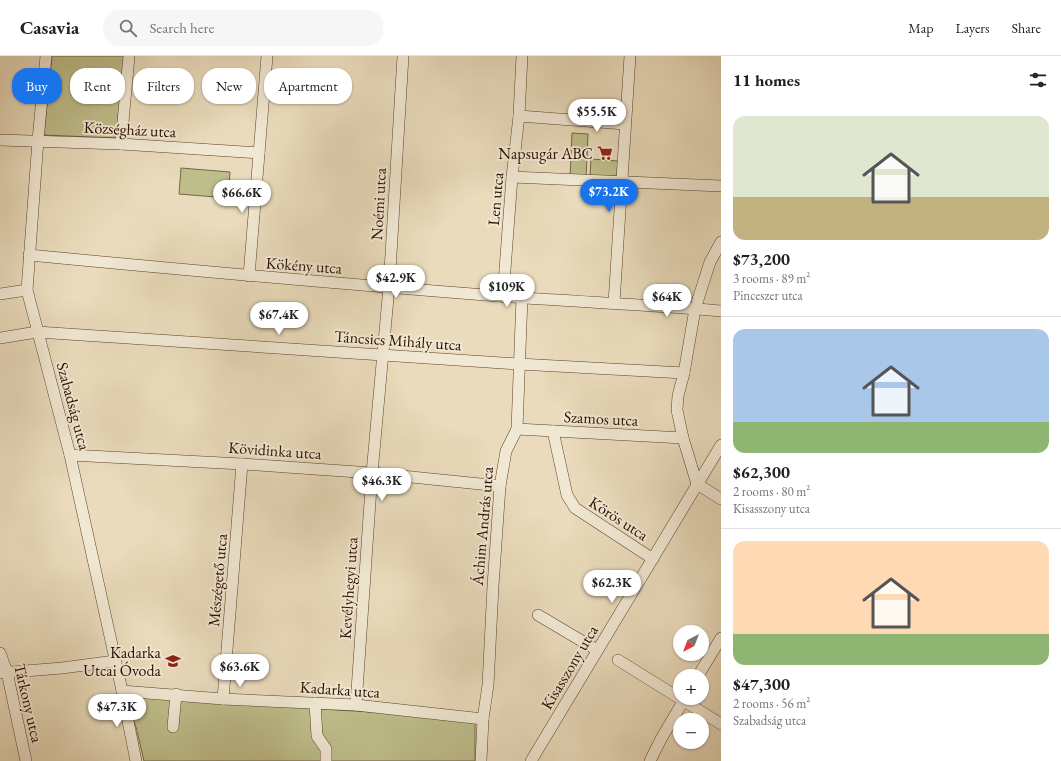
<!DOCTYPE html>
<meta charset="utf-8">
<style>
:root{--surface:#fff;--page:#f6f6f6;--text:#202124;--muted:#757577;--line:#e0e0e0;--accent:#1a73e8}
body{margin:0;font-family:"EB Garamond",serif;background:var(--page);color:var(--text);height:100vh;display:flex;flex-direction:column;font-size:15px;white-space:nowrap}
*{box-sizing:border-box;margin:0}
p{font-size:13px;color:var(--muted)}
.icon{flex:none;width:22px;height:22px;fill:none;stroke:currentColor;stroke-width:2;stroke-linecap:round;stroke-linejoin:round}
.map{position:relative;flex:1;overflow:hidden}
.side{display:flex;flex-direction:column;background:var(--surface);width:340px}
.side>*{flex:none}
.hud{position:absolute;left:12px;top:12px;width:380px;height:36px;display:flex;gap:8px}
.needle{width:26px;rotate:222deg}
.buttons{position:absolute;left:673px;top:569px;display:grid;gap:8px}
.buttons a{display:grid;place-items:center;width:36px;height:36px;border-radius:50%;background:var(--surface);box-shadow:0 1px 3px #0004;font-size:20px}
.price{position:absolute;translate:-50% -34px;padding:0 9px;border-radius:14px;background:#fff;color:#222;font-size:13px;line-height:26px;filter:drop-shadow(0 1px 2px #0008)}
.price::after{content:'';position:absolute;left:50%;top:24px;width:12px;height:9px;margin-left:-6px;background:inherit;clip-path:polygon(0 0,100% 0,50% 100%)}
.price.on{background:var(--accent);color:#fff}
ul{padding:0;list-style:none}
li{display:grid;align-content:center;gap:8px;height:212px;padding:0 12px}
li+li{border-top:1px solid var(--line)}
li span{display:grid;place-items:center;height:124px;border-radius:12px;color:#555}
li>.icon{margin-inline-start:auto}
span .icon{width:72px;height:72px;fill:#fffc;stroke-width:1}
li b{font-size:17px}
h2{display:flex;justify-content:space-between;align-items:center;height:48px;padding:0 12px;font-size:17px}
.chip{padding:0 14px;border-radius:16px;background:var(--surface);box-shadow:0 1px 3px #0004;font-size:14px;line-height:36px}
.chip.on{background:var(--accent);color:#fff}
header{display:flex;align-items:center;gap:24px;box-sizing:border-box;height:56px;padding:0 20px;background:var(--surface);border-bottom:1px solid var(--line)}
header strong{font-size:19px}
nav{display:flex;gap:22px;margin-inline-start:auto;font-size:14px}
.search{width:280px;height:36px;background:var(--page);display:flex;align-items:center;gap:10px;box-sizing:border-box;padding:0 14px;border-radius:16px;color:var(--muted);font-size:15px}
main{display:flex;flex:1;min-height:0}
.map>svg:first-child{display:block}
</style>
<header>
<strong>Casavia</strong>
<div class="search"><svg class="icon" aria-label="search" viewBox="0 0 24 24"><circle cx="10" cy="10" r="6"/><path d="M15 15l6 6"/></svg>Search here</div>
<nav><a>Map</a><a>Layers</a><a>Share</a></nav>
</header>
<main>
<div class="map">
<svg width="721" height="705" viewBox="0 0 721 705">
<rect width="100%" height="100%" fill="#e9dbbb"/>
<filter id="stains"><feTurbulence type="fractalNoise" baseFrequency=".005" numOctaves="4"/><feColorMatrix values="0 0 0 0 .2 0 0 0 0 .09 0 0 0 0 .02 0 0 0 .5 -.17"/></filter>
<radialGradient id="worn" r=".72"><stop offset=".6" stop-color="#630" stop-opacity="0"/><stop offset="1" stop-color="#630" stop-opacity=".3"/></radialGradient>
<g fill="#bebe8b" stroke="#746646">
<polygon points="52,0 124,0 116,82 44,79"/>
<polygon points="572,77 588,78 586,122 570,121"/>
<polygon points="591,103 618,105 617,120 590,120"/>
<polygon points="181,112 230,116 228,142 179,138"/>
<polygon points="133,641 417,659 475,664 475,705 144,705 136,671 128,650 130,643"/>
</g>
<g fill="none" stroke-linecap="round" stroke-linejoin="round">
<g stroke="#5a402f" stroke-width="12">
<g id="minor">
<polyline points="46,0 38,84 27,234 70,399 121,630 136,705"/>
<polyline points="519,60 625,68"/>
<polyline points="0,84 121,88 259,97"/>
<polyline points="121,88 129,0"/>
<polyline points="512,121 721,130"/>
<path d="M29,199C185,214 342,228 498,240C572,246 647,248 721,255"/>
<polyline points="249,220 267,0"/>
<polyline points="0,238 27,234"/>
<polyline points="503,240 512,121 519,60 522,0"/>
<polyline points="614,247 630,0"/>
<polyline points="0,282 37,276 519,308 684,317"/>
<polyline points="517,373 683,382"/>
<polyline points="553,375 567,439 575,452 653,503"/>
<polyline points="70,399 242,408 372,417 500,430"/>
<polyline points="697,428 683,382 677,354 678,340 684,317 695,253 710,206 721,186"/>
<polyline points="697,428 721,443"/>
<polyline points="538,559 597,594"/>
<polyline points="0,597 7,616 26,705"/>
<polyline points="618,604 721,668"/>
<polyline points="0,617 62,612 115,605"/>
<polyline points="698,620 721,582"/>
<polyline points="122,635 223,643 356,649 483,663"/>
<polyline points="223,643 242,408"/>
<polyline points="315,647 317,680 326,693 326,705"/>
<polyline points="356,649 372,417 389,231 403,0"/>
<polyline points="173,671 176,638"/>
<polyline points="481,705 483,663 488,629 493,530 500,430 506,395 517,373 522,241"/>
<polyline points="531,705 721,389"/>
<polyline points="650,705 661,683 685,642"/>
</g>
</g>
<use href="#minor" stroke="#f1e8d3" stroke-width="11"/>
</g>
<defs>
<g id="supermarket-bare" transform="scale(1.2)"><path d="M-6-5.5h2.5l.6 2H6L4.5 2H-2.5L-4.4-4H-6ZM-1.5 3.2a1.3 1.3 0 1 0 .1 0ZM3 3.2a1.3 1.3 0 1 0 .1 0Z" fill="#8f2418" stroke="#f1e8d3" stroke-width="2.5" paint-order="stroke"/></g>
<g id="school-bare" transform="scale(1.2)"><path d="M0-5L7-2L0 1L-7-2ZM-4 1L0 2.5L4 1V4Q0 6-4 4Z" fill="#8f2418" stroke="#f1e8d3" stroke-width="2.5" paint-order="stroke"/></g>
</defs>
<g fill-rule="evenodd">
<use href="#supermarket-bare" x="605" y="97"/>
<use href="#school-bare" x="173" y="605"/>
</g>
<g text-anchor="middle" stroke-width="4" stroke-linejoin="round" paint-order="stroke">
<g font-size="16" fill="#2b0d00" stroke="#f1e8d3">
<text transform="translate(130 73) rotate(3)" y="6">Községház utca</text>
<text transform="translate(495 143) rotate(-85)" y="6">Len utca</text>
<text transform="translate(378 148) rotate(-87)" y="6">Noémi utca</text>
<text transform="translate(304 209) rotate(4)" y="6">Kökény utca</text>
<text transform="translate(398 284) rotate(4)" y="6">Táncsics Mihály utca</text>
<text transform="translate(74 350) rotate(75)" y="6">Szabadság utca</text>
<text transform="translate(601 362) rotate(3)" y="6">Szamos utca</text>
<text transform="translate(275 394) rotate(4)" y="6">Kövidinka utca</text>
<text transform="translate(619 462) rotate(33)" y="6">Körös utca</text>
<text transform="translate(482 470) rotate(-85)" y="6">Áchim András utca</text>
<text transform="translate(217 524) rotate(-85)" y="6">Mészégető utca</text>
<text transform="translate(348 532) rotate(-86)" y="6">Kevélyhegyi utca</text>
<text transform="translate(569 611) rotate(-59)" y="6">Kisasszony utca</text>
<text transform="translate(340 633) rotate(4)" y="6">Kadarka utca</text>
<text transform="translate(29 647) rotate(77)" y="6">Tárkony utca</text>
</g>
<g font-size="16" fill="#2b0d00" stroke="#f1e8d3" text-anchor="end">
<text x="593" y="103">Napsugár ABC</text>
<text x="161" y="602">Kadarka<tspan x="161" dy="18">Utcai Óvoda</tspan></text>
</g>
</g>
<rect width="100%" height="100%" filter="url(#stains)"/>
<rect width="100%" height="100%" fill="url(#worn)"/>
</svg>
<div class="buttons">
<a><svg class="needle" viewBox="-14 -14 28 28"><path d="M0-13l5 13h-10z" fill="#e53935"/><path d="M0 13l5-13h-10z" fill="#757577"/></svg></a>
<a>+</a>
<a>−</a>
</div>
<b class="price" style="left:597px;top:77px">$55.5K</b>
<b class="price on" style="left:609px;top:157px">$73.2K</b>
<b class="price" style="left:242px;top:158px">$66.6K</b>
<b class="price" style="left:396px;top:243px">$42.9K</b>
<b class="price" style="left:507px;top:252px">$109K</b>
<b class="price" style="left:667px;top:262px">$64K</b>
<b class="price" style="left:279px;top:280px">$67.4K</b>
<b class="price" style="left:382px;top:446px">$46.3K</b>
<b class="price" style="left:612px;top:548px">$62.3K</b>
<b class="price" style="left:240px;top:632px">$63.6K</b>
<b class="price" style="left:117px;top:672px">$47.3K</b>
<div class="hud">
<a class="chip on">Buy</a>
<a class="chip">Rent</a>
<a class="chip">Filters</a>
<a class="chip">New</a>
<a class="chip">Apartment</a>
</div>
</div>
<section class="side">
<h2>11 homes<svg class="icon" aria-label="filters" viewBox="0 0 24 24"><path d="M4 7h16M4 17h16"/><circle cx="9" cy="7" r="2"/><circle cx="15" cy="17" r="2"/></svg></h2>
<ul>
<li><span style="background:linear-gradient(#dfe7d0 65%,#c2b280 0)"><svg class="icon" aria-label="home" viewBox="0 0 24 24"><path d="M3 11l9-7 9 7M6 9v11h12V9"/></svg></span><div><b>$73,200</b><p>3 rooms · 89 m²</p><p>Pinceszer utca</p></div></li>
<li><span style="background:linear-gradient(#a9c7e8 75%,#8fb573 0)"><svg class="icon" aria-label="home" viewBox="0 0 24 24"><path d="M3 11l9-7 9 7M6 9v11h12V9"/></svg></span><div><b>$62,300</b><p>2 rooms · 80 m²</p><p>Kisasszony utca</p></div></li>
<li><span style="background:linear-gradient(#ffd9b3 75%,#8fb573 0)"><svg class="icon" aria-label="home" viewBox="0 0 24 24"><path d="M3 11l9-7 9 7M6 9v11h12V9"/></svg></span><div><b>$47,300</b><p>2 rooms · 56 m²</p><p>Szabadság utca</p></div></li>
</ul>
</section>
</main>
